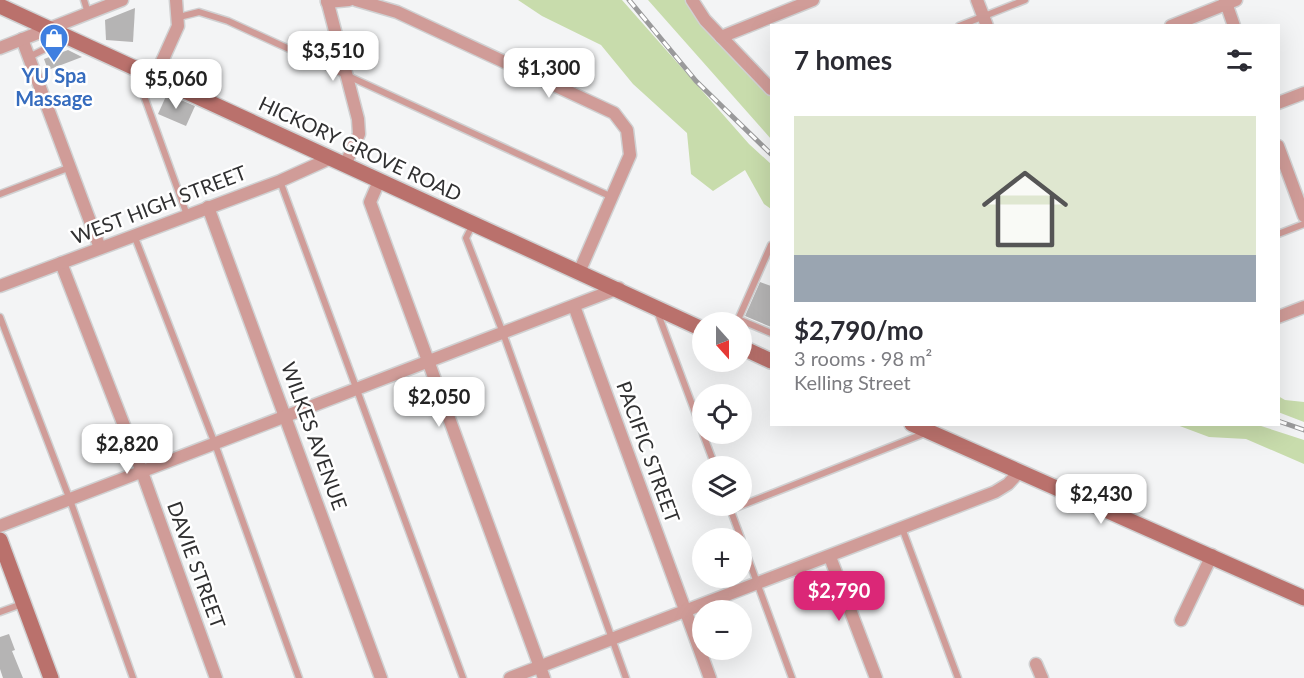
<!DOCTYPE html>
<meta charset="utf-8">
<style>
:root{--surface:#fff;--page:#f7f7f7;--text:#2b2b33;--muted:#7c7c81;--line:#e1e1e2;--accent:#db2777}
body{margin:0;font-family:Lato,sans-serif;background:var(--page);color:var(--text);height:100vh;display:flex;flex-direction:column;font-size:22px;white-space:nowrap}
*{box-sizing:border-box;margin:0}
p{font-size:20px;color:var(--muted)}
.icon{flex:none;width:33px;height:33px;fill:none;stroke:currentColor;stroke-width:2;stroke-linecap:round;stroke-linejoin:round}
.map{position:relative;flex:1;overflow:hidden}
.sheet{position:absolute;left:770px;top:24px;width:510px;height:402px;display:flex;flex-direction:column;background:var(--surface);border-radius:0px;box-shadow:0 6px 24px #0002}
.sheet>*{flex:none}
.needle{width:39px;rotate:159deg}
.fabs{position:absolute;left:692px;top:312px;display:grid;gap:12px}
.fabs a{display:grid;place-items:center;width:60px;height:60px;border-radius:50%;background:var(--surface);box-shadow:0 6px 24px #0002;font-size:30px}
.price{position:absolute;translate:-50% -51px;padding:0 14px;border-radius:12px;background:#fff;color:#222;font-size:20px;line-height:39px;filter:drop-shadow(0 2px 3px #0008)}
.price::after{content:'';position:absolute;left:50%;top:36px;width:18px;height:14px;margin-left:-9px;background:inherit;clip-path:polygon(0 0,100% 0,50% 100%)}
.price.selected{background:var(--accent);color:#fff}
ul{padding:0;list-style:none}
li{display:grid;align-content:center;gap:12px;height:318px;padding:0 24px}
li+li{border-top:2px solid var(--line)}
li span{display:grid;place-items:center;height:186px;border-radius:0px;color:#555}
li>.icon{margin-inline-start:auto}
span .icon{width:108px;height:108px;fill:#fffc;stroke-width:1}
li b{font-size:26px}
h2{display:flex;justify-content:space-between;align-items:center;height:72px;padding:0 24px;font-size:26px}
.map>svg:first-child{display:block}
</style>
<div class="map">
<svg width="1304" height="678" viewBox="0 0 1304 678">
<rect width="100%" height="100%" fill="#f3f4f5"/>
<g fill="#c8dcac">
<polygon points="518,0 622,0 749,144 771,164 771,209 764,204 745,170 713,191 691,174 687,133 633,84 601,45 542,16"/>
<polygon points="648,0 685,0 700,20 771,95 771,139"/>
<polygon points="1278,396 1285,400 1304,402 1304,422 1278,412"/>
<polygon points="1177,425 1258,425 1304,440 1304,464 1246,439 1209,437"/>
</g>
<g fill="#b5b4b4">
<polygon points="135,8 133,42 106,40 105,20"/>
<polygon points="68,50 82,57 48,70 44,59"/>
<polygon points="167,94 195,106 186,126 158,114"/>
<polygon points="760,282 771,286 771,327 745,316"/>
<polygon points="9,634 15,650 12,651 23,678 3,678 0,669 0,637"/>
</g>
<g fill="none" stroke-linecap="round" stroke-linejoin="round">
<g stroke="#d0d1d2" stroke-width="9">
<g id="service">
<polyline points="84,0 88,13"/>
<polyline points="179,17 199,12 228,21 612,197"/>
<polyline points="959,26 1025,0"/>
<polyline points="29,57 55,44 62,35"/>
<polyline points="135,71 187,215"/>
<polyline points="280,181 463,678"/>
<polyline points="0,194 68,168"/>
<polyline points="473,224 466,238 503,333 626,678"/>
<polyline points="1278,234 1304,224"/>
<polyline points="134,235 215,444 299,678"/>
<polyline points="657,311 702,431"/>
<polyline points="0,317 70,500 133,678"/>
<polyline points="738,319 771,333"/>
<polyline points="737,322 771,245"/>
<polyline points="703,434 715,466"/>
<polyline points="729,506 741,538"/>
<polyline points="730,510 928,432"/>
<polyline points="902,528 958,678"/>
<polyline points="741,539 792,678"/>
<polyline points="0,612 22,604"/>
</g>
</g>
<g stroke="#d0d1d2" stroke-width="15">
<g id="minor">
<polyline points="327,0 358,119 359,134 345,165"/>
<polyline points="356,0 397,12 614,113 627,130 630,155 580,270"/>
<polyline points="692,0 705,20 771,89"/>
<polyline points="977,0 987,26"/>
<polyline points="1225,0 1234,26"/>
<polyline points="327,2 349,0"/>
<polyline points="1171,26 1236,0"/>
<polyline points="721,37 813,0"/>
<polyline points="22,39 100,248"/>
<polyline points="0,48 122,0"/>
<polyline points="155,77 178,26 176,0"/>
<polyline points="1278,103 1304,93"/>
<polyline points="1278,146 1304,216"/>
<polyline points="379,181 370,202 544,678"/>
<polyline points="208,207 381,678"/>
<polyline points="61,263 142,472 216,678"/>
<polyline points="0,286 280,181 331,158"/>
<polyline points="574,306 710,678"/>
<polyline points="1278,317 1304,307"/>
<polyline points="0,526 619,288"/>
<polyline points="830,557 876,678"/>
<polyline points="1181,620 1212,555"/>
<polyline points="1036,664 1042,678"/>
<polyline points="510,678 995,492 1008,484 1019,472"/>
</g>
</g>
<g stroke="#d0d1d2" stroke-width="18">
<g id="secondary">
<path d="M0,6C234,114 469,220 702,329"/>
<polyline points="741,347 771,361"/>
<polyline points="912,424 1304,598"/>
<polyline points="0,540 51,678"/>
</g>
</g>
<use href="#service" stroke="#d09c98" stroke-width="6"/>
<use href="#minor" stroke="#d09c98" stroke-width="12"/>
<use href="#secondary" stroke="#ba716c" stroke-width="15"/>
<g stroke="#9a9a9b" stroke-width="5">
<g id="rail">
<polyline points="629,0 696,81 771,154"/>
<polyline points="1278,421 1304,430"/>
</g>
</g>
<use href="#rail" stroke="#fff" stroke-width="3" stroke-dasharray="9" stroke-linecap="butt"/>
</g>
<defs>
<g id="shop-pin" transform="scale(1.5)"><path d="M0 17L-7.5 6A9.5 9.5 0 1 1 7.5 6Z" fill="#3f7fe0" stroke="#fff"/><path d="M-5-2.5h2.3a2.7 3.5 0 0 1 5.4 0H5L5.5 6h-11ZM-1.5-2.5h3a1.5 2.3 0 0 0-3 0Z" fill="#fff"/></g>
</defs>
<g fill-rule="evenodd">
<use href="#shop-pin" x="54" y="38"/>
</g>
<g text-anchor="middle" stroke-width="5" stroke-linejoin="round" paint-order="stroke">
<g font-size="20" font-weight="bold" fill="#366cbe" stroke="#fff">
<text x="54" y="83">YU Spa<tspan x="54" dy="23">Massage</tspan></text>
</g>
<g font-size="20" fill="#303031" stroke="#fff">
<text transform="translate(360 149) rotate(25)" y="7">HICKORY GROVE ROAD</text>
<text transform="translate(159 205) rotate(-21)" y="7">WEST HIGH STREET</text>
<text transform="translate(314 436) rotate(70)" y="7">WILKES AVENUE</text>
<text transform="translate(648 452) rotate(70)" y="7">PACIFIC STREET</text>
<text transform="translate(196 565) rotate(70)" y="7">DAVIE STREET</text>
</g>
</g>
</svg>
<div class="fabs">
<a><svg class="needle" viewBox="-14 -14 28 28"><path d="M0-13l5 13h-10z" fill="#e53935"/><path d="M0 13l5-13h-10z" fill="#7c7c81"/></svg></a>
<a><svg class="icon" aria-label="locate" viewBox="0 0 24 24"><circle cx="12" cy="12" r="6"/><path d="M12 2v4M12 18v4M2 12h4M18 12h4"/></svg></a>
<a><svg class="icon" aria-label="layers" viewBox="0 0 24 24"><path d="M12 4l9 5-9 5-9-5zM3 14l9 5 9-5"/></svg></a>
<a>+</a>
<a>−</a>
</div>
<b class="price" style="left:333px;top:82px">$3,510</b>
<b class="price" style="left:549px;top:99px">$1,300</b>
<b class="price" style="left:176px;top:110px">$5,060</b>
<b class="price" style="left:439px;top:428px">$2,050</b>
<b class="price" style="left:127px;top:475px">$2,820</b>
<b class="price" style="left:1101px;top:525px">$2,430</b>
<b class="price selected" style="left:839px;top:622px">$2,790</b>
<section class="sheet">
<h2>7 homes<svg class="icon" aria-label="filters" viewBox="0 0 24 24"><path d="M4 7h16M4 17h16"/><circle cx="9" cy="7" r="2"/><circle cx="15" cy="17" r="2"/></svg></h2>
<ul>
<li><span style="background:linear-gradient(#dfe7d0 75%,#9aa5b1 0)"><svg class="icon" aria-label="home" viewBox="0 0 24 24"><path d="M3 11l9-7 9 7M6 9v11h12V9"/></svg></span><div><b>$2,790/mo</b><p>3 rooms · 98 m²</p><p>Kelling Street</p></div></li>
</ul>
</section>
</div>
